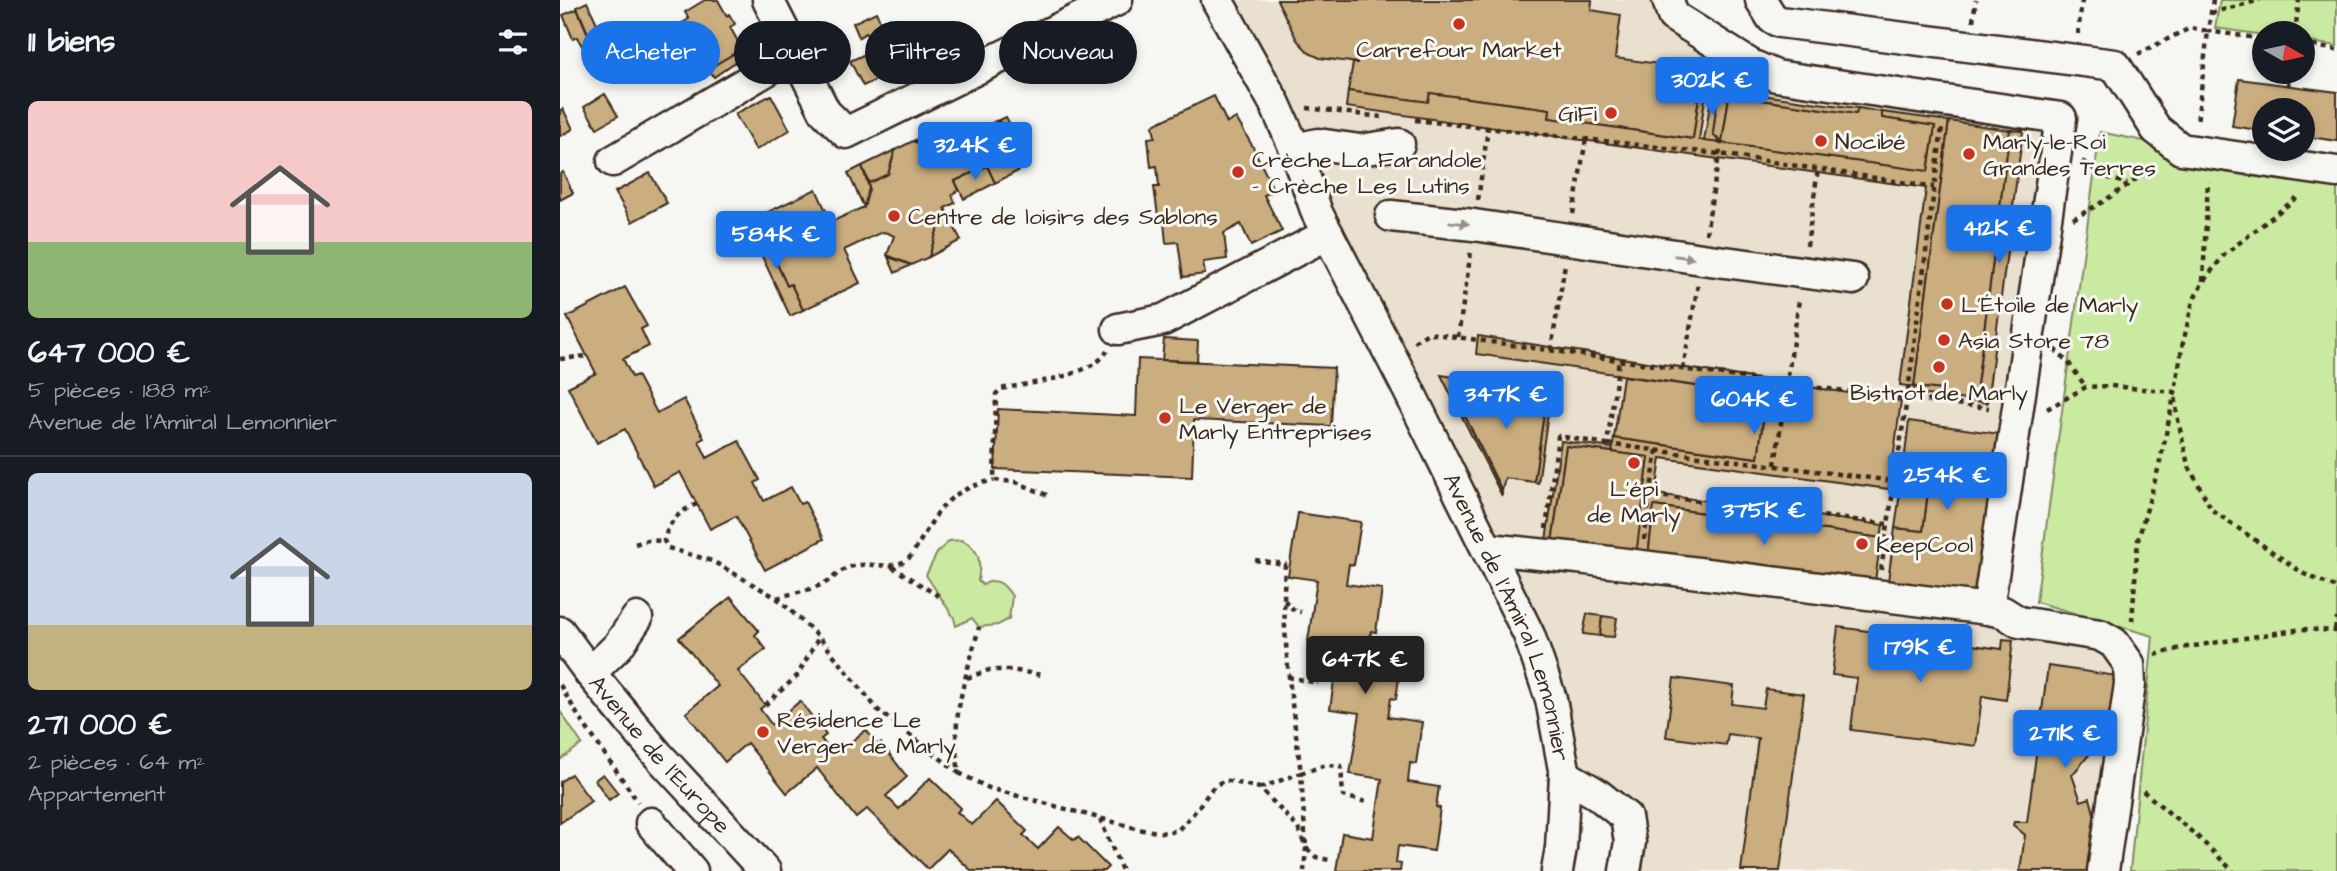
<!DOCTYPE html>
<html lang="fr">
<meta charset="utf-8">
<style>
:root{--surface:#171b24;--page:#20242c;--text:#f1f3f6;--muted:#9ea1a6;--line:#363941;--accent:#1a73e8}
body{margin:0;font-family:"Architects Daughter",sans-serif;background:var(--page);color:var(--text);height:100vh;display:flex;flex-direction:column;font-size:26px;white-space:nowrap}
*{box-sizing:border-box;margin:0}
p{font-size:23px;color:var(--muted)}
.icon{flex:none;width:38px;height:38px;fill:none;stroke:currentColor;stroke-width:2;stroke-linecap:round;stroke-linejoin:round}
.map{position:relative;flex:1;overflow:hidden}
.panel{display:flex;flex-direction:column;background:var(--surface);width:560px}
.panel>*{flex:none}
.guide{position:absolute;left:21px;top:21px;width:665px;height:63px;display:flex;gap:14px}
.needle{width:46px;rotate:99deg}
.controls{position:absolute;left:1692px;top:21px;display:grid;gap:14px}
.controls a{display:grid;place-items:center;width:63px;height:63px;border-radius:50%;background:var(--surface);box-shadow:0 4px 10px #0003;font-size:35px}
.price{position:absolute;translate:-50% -60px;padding:0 16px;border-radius:7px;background:var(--accent);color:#fff;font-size:23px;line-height:46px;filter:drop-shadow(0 2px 4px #0008)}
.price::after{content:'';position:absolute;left:50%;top:42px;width:21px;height:16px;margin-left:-10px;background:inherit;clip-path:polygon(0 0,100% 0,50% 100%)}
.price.active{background:#222;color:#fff}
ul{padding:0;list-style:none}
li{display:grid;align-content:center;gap:14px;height:371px;padding:0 28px}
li+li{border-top:2px solid var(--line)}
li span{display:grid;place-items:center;height:217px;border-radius:10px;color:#555}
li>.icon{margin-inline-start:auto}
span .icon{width:126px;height:126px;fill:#fffc;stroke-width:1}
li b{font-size:30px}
h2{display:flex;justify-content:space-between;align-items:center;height:84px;padding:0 28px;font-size:30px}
.pill{padding:0 24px;border-radius:32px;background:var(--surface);box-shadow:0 4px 10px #0003;font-size:24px;line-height:63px}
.pill.active{background:var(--accent);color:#fff}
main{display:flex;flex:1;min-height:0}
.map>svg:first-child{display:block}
</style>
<main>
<section class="panel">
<h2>11 biens<svg class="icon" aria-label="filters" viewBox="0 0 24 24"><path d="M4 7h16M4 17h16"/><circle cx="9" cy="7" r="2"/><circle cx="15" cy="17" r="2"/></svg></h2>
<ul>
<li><span style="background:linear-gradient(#f6c9c9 65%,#8fb573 0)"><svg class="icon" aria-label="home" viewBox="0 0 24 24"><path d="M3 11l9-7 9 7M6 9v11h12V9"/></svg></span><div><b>647 000 €</b><p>5 pièces · 188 m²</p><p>Avenue de l'Amiral Lemonnier</p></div></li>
<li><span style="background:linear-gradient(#c9d6e8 70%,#c2b280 0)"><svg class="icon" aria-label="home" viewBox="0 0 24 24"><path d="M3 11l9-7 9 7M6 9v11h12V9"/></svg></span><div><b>271 000 €</b><p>2 pièces · 64 m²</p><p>Appartement</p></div></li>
</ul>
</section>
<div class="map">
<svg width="1777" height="871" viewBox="0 0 1777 871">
<rect width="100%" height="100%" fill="#f6f6f2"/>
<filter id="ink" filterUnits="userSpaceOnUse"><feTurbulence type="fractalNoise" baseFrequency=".0143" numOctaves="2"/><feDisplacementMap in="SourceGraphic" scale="14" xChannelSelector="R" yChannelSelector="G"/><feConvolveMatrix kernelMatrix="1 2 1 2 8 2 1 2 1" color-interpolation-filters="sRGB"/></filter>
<g filter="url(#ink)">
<polygon fill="#e9e0d0" points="657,0 1108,0 1191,65 1501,118 1428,609 1540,635 1569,664 1543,871 1065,871 1070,842 1005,775 991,699"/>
<g fill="#cae9a1" stroke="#828a60" stroke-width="2">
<polygon points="1660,0 1777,0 1777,46 1743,41 1743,33 1704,33 1704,35 1655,28"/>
<polygon points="1540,132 1777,181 1777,871 1570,871 1593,636 1476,602"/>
<path d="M402,540C421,550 421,562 418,581L423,585C436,576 444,584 452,596L449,619L438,625L419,627L412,618L396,626L394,618L366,575L377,553L389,541Z"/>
<polygon points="0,711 22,744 0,760"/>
</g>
<g fill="#caae7f" stroke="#3b2a1e" stroke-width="2">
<polygon points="145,0 158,0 167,16 169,14 175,24 170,27 182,49 148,69 137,50 81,81 66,55 129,19 125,12"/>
<polygon points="717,0 1032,0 1031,10 1061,15 1055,58 1143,70 1133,139 989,118 990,109 870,93 868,102 788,91 793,63 798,63 760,58 749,53 737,40"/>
<polygon points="27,2 40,30 29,36 17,7"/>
<polygon points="17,9 31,41 22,46 17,37 13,39 3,15"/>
<polygon points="316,12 322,25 328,22 344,54 326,63 331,73 303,86 290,61 314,50 306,33 299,37 293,23"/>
<polygon points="182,49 185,55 154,77 148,69"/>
<polygon points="1143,70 1149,71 1139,140 1368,171 1375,126 1322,118 1322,112 1389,121 1354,387 1340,385 1366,188 786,107 788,91 868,102 870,93 990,109 989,118 1133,139"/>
<polygon points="1679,79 1777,92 1777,141 1743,136 1743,110 1704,110 1704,131 1672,126"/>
<polygon points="1153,87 1162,89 1162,93 1158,93 1153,134 1160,143 1144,141"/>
<polygon points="1162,89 1170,90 1162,143 1153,134 1158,93 1162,93"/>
<polygon points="1170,90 1189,93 1188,98 1296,114 1298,108 1322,112 1322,118 1375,126 1368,171 1162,143"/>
<polygon points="1189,93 1258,103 1298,108 1296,114 1188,98"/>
<polygon points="45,94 58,116 37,128 24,107"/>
<polygon points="211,95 230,130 196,150 175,114"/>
<polygon points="654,96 667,123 676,118 693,147 714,191 704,195 722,231 691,246 681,224 664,233 667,259 643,262 645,274 623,277 618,242 606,243 604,222 599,223 594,187 599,187 597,166 591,167 588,138 595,137 593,125"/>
<polygon points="3,109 13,129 0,136 0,110"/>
<polygon points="446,117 459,142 445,138 448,126 436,121"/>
<polygon points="436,121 448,126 445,138 459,142 465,155 460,170 435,183 427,166 395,181 399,190 392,194 395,203 385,208 388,215 381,218 369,257 351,265 327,255 334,236 328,233 322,232 284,250 300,283 243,310 231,284 227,286 211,251 215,249 203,225 191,231 187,222 256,189 271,222 304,207 309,188 308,183 328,174 335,150 353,141 381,152 384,146 401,138 417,135 419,129"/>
<polygon points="1389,121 1450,130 1415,401 1381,397 1382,390 1354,387"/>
<polygon points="1450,130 1463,131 1427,403 1415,401"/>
<polygon points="371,132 379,147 376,149 353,141"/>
<polygon points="335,150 328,174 309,183 302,166"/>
<polygon points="302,166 309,188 304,207 288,173"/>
<polygon points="427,166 435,183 404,199 395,181"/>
<polygon points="3,172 13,193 0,200 0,174"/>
<polygon points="90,173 107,203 72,222 55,192"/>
<polygon points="388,215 401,240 369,257 381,218"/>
<polygon points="186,222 191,231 203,225 215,249 211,251 227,286 231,284 243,310 230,316"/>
<polygon points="328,257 343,262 351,265 335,273"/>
<polygon points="65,287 87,326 81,329 89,346 63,359 72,377 77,375 97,413 124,399 144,438 139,441 147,458 179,441 200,480 195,483 204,501 231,487 240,504 245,502 264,539 205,570 176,516 150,529 120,472 94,486 65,429 37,443 8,387 36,373 7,317"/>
<polygon points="918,336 1341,401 1329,489 1101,458 1096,494 1323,525 1321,538 1094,506 1088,557 1074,563 1089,457 1052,452 1054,438 1198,458 1206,396 916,354"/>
<polygon points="604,339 638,341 637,361 602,360"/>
<polygon points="578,359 774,368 771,426 634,420 632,477 435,469 438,409 576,416"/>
<polygon points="881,375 991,392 978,483 974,482 986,399 906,388 905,395 897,400 942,491 942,496"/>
<polygon points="1063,376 1206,396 1198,458 1054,438"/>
<polygon points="1354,387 1382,390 1381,397 1353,393"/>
<polygon points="906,388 986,399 974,482 945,478 942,491 897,400 905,395"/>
<polygon points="1349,421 1440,434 1418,601 1327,589 1335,528 1363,531 1369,483 1342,479"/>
<polygon points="1001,441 1053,448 1052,452 1006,446 992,543 985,547"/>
<polygon points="1006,446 1089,457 1076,555 992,543"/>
<polygon points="1342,479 1369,483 1363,531 1335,528"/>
<polygon points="1094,506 1321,538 1314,588 1088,557"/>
<polygon points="738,513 801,522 794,565 789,564 786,584 822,589 816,632 811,631 808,651 842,656 836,699 831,698 828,717 862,722 856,764 850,763 848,782 879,787 876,807 880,808 874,851 838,846 836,863 841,864 840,871 776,871 782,833 813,838 822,779 790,774 800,713 770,709 779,646 748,641 757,580 728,576"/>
<polygon points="171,597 199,631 195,635 206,649 178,671 205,705 200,709 212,725 240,701 266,735 261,739 274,755 306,730 318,745 321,743 347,777 326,796 339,809 370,778 401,808 397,812 412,825 436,801 467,831 463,835 478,849 499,827 514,840 518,837 548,867 544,871 412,871 388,849 368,869 307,809 296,818 257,768 227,793 187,743 165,762 126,713 158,686 119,638"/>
<polygon points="1027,614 1042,616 1040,636 1023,634"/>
<polygon points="1042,616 1057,618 1054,637 1040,636"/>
<polygon points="1278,627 1442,649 1443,639 1453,640 1446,700 1422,696 1416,746 1291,730 1297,678 1272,675"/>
<polygon points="1488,666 1557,676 1550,730 1512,775 1521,801 1530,798 1535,817 1530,871 1460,871 1465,835 1453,825 1454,822 1467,822"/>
<polygon points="1114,678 1174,686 1172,704 1203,708 1206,689 1244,694 1220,871 1181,871 1198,738 1168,734 1166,745 1106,737"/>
<polygon points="11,774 31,801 0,823 0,782"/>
<polygon points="43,774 58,793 49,800 35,780"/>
</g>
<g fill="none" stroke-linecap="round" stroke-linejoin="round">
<g stroke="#3b2a1e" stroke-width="35">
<g id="minor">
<polyline points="208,0 265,112 286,133 557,0"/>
<path id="s1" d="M657,0L715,104L735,149L757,213L847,387L969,635L991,699L1005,775L1001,848L997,871"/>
<polyline points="1108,0 1113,16 1191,65 1216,76 1501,118 1428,609"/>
<polyline points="1201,0 1212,18 1220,22 1555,65 1596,129 1621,149 1777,172"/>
<polyline points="735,149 758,144 800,150 839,144"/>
<polyline points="53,161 236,53"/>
<polyline points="831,216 914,225 1142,259 1293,279"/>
<polyline points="558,329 603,320 768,234"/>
<polyline points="928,549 1018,558 1428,609 1443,612 1459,622 1540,635 1554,643 1569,664 1570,684 1543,871"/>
<path id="s2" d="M0,632L30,673L98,755L205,871"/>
<polyline points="30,673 58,646 77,618"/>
<polyline points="1005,775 1037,794 1066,817 1070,842 1065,871"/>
<polyline points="91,823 132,871"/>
</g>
</g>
<g stroke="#3b2a1e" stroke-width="4.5" stroke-dasharray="5 5" stroke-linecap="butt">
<polyline points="1653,0 1648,31 1704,39"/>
<polyline points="1651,13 1700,0"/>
<polyline points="1413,21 1416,0"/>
<polyline points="1735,33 1739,0"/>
<polyline points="1518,34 1522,0"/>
<polyline points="1743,44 1777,50"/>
<polyline points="1578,54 1630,28 1648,31 1637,123"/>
<polyline points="1728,86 1729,72"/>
<polyline points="747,108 822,117"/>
<polyline points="855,120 1160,154 1374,187"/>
<polyline points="1522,161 1544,176 1567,184"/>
<polyline points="918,200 928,128"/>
<polyline points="1013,214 1026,139"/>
<polyline points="1513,219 1544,201 1597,165"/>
<polyline points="1146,234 1161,143"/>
<polyline points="1247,246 1258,169"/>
<polyline points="1643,281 1648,181"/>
<polyline points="898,337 911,251"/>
<polyline points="854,342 868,333 1227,384 1429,408"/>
<polyline points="1494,349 1508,362 1526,387"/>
<polyline points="991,350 1005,264"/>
<polyline points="0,359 27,356"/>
<polyline points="1123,369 1138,284"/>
<polyline points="1487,409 1526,387 1550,386 1615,392 1617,415 1628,465 1652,510 1744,574 1777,588"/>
<polyline points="1047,444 1333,481"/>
<polyline points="1097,450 1090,495 1327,524"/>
<polyline points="1215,465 1239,300"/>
<path d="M487,495L456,482L434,480L436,394L441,389C468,383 533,377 547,351"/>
<path d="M137,504C118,512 109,521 104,541L108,548L152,561L217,598L259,637L318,710L399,773C390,716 405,682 419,627"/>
<polyline points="986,529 998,436 1047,444 1059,360"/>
<polyline points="1084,540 1090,495"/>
<polyline points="75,544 87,540 104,541"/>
<path d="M695,560L725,564C721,635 732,703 741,773L766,765L781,766L783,796L810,803"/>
<polyline points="332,567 380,597"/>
<polyline points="1321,570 1347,399 1382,128"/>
<path d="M217,598C232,593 251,590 265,583C275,577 281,569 293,566C314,561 334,573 351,556C378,514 381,492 434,480"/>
<polyline points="724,600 735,611 741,612"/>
<polyline points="1572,621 1578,540 1599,466 1615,392 1622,347 1633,301 1643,282 1664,255 1739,196"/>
<polyline points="1775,630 1777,618"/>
<polyline points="1595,655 1621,648 1742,629 1777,631"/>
<polyline points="728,677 758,683"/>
<polyline points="407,678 429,670 451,670 482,675"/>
<polyline points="0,685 19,717 78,802"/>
<polyline points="205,705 237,676 259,637"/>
<polyline points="399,773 429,788 583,830 607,833 618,830 633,814 654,786 665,780 700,788 738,828 746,848 744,871"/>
<polyline points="700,788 741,773 746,848 756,857 773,861"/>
<polyline points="1583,791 1637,836 1673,871"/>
<polyline points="540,819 562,871"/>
</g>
<use href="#minor" stroke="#f6f6f2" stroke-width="30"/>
</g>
<defs><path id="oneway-solid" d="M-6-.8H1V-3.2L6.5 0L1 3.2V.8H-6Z" transform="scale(1.75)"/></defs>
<g fill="#989088">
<use href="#oneway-solid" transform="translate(899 223) rotate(6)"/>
<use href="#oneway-solid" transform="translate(1124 257) rotate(8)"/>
</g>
</g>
<g fill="#c8321e" stroke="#f6f6f2" stroke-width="2.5">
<circle cx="899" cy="24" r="7"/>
<circle cx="1051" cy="113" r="7"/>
<circle cx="1261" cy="141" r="7"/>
<circle cx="1409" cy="154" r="7"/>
<circle cx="678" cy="172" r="7"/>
<circle cx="334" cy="216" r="7"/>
<circle cx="1387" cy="304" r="7"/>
<circle cx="1384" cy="340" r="7"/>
<circle cx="1379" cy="367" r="7"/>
<circle cx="605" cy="418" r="7"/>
<circle cx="1074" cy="463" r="7"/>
<circle cx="1302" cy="544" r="7"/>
<circle cx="203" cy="732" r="7"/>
</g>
<g text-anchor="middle" stroke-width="6" stroke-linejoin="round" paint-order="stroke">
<g font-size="23" fill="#3b2a1e" stroke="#f6f6f2" text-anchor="start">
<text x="899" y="57" text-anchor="middle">Carrefour Market</text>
<text x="1037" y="121" text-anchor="end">GiFi</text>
<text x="1275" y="149">Nocibé</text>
<text x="1423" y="149">Marly-le-Roi<tspan x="1423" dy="26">Grandes Terres</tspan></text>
<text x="692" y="167">Crèche La Farandole<tspan x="692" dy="26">- Crèche Les Lutins</tspan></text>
<text x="348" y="224">Centre de loisirs des Sablons</text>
<text x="1401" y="312">L'Étoile de Marly</text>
<text x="1398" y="348">Asia Store 78</text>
<text x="1379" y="400" text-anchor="middle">Bistrot de Marly</text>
<text x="619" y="413">Le Verger de<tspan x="619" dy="26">Marly Entreprises</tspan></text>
<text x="1074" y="496" text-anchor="middle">L'épi<tspan x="1074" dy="26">de Marly</tspan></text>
<text x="1316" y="552">KeepCool</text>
<text x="217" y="727">Résidence Le<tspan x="217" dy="26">Verger de Marly</tspan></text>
</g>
<g font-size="23" fill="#3b2a1e" stroke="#f6f6f2">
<text dy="8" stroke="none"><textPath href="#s1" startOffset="684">Avenue de l'Amiral Lemonnier</textPath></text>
<text dy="8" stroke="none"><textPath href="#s2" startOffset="158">Avenue de l'Europe</textPath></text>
</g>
</g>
</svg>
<div class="controls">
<a><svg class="needle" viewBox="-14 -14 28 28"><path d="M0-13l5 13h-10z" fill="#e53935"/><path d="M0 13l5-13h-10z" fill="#9ea1a6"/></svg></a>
<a><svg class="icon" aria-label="layers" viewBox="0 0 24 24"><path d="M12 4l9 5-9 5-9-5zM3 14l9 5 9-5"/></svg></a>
</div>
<b class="price" style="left:1152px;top:117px">302K €</b>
<b class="price" style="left:415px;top:182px">324K €</b>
<b class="price" style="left:1439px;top:265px">412K €</b>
<b class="price" style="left:216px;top:271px">584K €</b>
<b class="price" style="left:946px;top:431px">347K €</b>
<b class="price" style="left:1194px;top:436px">604K €</b>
<b class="price" style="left:1387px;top:512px">254K €</b>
<b class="price" style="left:1204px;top:547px">375K €</b>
<b class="price" style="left:1360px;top:684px">179K €</b>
<b class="price active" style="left:805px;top:696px">647K €</b>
<b class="price" style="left:1505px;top:770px">271K €</b>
<div class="guide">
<a class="pill active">Acheter</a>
<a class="pill">Louer</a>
<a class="pill">Filtres</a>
<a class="pill">Nouveau</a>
</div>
</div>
</main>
